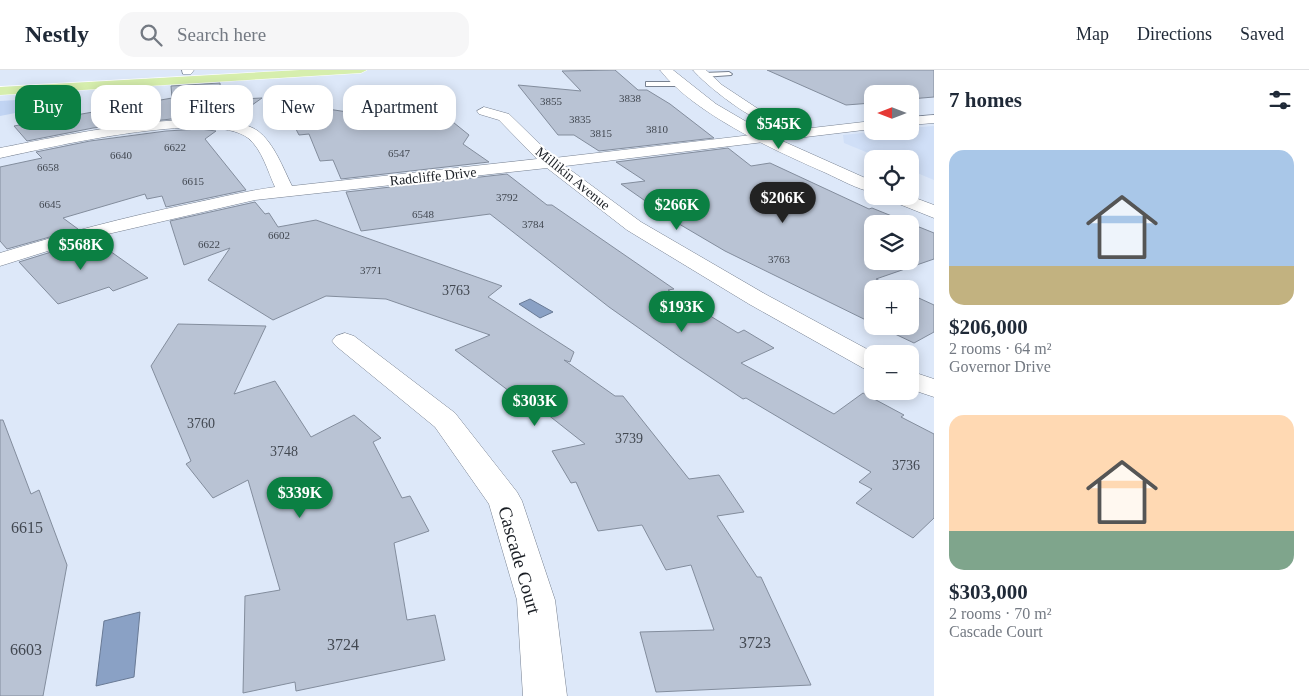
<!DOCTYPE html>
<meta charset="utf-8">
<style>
:root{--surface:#fff;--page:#f6f6f7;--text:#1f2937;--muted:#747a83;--line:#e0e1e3;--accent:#0b8043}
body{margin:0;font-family:"Times New Roman",serif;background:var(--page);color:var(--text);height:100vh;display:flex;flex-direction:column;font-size:19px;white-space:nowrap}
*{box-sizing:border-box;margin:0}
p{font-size:16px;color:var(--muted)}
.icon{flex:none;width:28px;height:28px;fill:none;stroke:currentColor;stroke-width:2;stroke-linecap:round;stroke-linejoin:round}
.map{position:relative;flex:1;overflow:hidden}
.side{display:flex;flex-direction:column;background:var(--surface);width:375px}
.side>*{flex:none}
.banner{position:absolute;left:15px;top:15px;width:475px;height:45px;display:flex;gap:10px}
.needle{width:32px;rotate:270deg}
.fabs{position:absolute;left:864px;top:15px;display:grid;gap:10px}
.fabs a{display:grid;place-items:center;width:55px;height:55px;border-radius:10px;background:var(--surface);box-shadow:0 2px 12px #0003;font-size:25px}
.price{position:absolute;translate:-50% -42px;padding:0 11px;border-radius:18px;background:var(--accent);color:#fff;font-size:16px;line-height:32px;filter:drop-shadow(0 1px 2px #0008)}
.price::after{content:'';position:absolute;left:50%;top:30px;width:15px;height:11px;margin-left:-8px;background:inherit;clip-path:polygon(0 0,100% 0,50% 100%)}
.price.current{background:#222;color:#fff}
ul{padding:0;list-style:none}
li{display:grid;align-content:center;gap:10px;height:265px;padding:0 15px}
li span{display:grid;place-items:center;height:155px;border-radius:15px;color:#555}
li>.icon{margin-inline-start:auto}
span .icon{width:90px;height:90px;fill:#fffc;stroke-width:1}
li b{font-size:21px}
h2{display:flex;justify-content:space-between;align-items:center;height:60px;padding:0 15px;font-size:21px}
.tag{padding:0 18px;border-radius:15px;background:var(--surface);box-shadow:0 2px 12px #0003;font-size:18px;line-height:45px}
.tag.current{background:var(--accent);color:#fff}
header{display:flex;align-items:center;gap:30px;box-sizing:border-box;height:70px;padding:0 25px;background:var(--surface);border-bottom:1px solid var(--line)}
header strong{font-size:24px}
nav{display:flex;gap:28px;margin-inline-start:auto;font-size:18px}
.search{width:350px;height:45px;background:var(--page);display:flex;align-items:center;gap:12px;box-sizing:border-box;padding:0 18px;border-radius:15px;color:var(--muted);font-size:19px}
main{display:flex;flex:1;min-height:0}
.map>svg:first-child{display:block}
</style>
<header>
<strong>Nestly</strong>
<div class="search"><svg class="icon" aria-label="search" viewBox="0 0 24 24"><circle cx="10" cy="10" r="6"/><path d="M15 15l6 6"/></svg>Search here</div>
<nav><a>Map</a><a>Directions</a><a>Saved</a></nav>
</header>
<main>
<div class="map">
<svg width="934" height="626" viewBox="0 0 934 626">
<rect width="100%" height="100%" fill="#dde8f9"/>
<polygon fill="#d0dff7" points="934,56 934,110 910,100 910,89 883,89 844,73 843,65 882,61 910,61 910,58"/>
<polygon fill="#c1d4f3" points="66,27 77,31 0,46 0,31"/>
<g fill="#8aa1c5" stroke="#697a95">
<polygon points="530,229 553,242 540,248 519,234"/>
<polygon points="140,542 134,607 96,616 104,551"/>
</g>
<g fill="#b9c3d4" stroke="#838d9d" fill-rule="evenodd">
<polygon points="615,0 638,20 647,20 670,34 714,68 599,81 574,65 558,65 518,15 581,21 562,1"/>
<polygon points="767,0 934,0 934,27 910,29 910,24 872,24 872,33 846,35"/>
<polygon points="220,13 221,30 262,28 231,50 207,48 171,49 93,58 27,71 14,56 172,28 171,16"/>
<polygon points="417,23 469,65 463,74 489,92 341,109 333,90 320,91 309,64 299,65 282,32 367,45 386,29"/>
<polygon points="200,59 216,61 205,69 246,120 166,137 162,126 147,129 145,124 63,148 78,159 7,179 0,171 0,97 42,88 36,82 90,71 166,61"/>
<path d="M728,78L751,96L770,93L869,139L872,138L934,163V189L876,209L897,219H872V253L725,181L674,151L621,114L645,111L616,92ZM872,154H910V191H872Z"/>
<polygon points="507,104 547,135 552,135 674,219 668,220 738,263 744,260 774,278 741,293 834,344 863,323 904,345 901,347 934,364 934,448 913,468 856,433 872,419 859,412 871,402 746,328 743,329 680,287 609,237 490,144 361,161 346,122"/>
<polygon points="255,132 265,144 269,143 278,157 316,150 502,216 488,227 574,282 570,292 564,290 615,326 623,326 689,409 719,405 744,442 717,446 757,507 761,507 811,615 656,622 640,562 714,560 691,495 666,500 642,455 598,461 576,412 571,413 552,381 585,374 514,318 509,321 455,280 490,265 386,229 326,226 273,250 208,210 230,178 184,195 170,151"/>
<polygon points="93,169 148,208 113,221 109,217 58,234 19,192"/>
<polygon points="910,224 934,235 934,262 914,273 878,256 910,256"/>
<polygon points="178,254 266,256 234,324 275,311 311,367 354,345 381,368 373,372 402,428 410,426 429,461 394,473 407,550 435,545 445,590 296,621 295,612 243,623 245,526 280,520 248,410 213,428 186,394 191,391 151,296"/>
<polygon points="0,350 3,350 31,424 39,420 67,495 43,626 0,626"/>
</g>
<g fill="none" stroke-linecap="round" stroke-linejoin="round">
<g stroke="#778191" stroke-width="2">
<g id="lane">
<polygon points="729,2 732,4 731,5 704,7 701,5 704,3"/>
<polygon points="646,12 680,12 684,14 680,16 646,16"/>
</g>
</g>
<g stroke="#778191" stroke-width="1">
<g id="street">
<polygon points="182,0 194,0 191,4 183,4"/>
<path d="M484,37L509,44L554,88L872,51V59L565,96L641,152L765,224L876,284H872V300L863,298L749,234L627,160L547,98L255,130L86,169L0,196V183C62,164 125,147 189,134C217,128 246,121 275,117C268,102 262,79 248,68C211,39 47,78 0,88V78C53,68 215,31 258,61C274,73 283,98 292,116L537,89L499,50L479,44L477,41Z"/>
<polygon points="934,45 934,53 910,55 910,47"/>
<polygon points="345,263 354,266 455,343 517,422 522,431 555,530 567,626 523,626 517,530 489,434 435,357 336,276 332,271 336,266"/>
<polygon points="910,301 934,309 934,327 910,319"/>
</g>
</g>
<g stroke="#778191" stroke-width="1">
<g id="secondary">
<path d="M660,0H673L716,34L769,65L872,111V122C857,119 841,110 826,103C776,81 694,44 660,0Z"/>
<path d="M693,0H706L722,15L775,50L773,53C758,57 703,13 693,0Z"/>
<polygon points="886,126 910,126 934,135 934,148 889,130"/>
</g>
</g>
<g stroke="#fff" stroke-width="1">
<polygon id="primary" points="300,0 367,0 361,3 0,25 0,17"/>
</g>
<use href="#lane" fill="#fff" fill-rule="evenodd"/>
<use href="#street" fill="#fff" fill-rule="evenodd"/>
<use href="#secondary" fill="#fff" fill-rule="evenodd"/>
<use href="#primary" fill="#d6eead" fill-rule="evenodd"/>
</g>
<g text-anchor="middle" stroke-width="4" stroke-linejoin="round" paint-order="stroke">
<g font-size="11" fill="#424851">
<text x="630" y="32">3838</text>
<text x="551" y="35">3855</text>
<text x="580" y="53">3835</text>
<text x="657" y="63">3810</text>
<text x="601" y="67">3815</text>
<text x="175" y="81">6622</text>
<text x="399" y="87">6547</text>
<text x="121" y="89">6640</text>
<text x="48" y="101">6658</text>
<text x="193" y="115">6615</text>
<text x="507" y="131">3792</text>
<text x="50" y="138">6645</text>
<text x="423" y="148">6548</text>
<text x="533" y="158">3784</text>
<text x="279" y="169">6602</text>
<text x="209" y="178">6622</text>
<text x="779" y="193">3763</text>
<text x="371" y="204">3771</text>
</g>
<g font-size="14" fill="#1b1f25" stroke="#fff">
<text transform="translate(433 106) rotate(-6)" y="5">Radcliffe Drive</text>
<text transform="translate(573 108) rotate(39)" y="5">Millikin Avenue</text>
</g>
<g font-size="14" fill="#424851">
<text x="456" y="225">3763</text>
<text x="201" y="358">3760</text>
<text x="629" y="373">3739</text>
<text x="284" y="386">3748</text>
<text x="906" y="400">3736</text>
</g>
<g font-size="16" fill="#424851">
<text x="27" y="463">6615</text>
<text x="755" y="578">3723</text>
<text x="343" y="580">3724</text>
<text x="26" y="585">6603</text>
</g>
<g font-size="19" fill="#1b1f25" stroke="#fff">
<text transform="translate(520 490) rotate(74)" y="7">Cascade Court</text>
</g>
</g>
</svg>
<div class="fabs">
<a><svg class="needle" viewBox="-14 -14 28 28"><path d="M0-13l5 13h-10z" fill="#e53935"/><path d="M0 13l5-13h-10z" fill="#747a83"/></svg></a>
<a><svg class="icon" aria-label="locate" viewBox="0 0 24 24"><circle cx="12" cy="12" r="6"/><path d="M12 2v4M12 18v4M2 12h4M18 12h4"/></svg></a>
<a><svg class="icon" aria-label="layers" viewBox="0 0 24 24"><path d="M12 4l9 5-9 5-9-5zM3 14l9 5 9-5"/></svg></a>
<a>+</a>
<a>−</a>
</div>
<b class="price" style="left:779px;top:80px">$545K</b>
<b class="price current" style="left:783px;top:154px">$206K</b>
<b class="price" style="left:677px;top:161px">$266K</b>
<b class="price" style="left:81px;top:201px">$568K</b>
<b class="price" style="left:682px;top:263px">$193K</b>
<b class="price" style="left:535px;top:357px">$303K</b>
<b class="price" style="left:300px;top:449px">$339K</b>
<div class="banner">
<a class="tag current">Buy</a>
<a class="tag">Rent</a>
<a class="tag">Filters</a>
<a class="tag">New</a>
<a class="tag">Apartment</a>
</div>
</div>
<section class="side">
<h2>7 homes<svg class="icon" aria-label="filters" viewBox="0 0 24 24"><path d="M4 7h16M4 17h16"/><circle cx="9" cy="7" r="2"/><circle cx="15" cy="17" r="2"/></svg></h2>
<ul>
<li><span style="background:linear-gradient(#a9c7e8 75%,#c2b280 0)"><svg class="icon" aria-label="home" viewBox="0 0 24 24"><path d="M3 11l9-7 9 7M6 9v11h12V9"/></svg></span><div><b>$206,000</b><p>2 rooms · 64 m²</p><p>Governor Drive</p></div></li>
<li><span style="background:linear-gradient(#ffd9b3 75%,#7fa58c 0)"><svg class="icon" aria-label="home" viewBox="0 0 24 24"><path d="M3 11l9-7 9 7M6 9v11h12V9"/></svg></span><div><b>$303,000</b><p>2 rooms · 70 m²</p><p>Cascade Court</p></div></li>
</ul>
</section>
</main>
